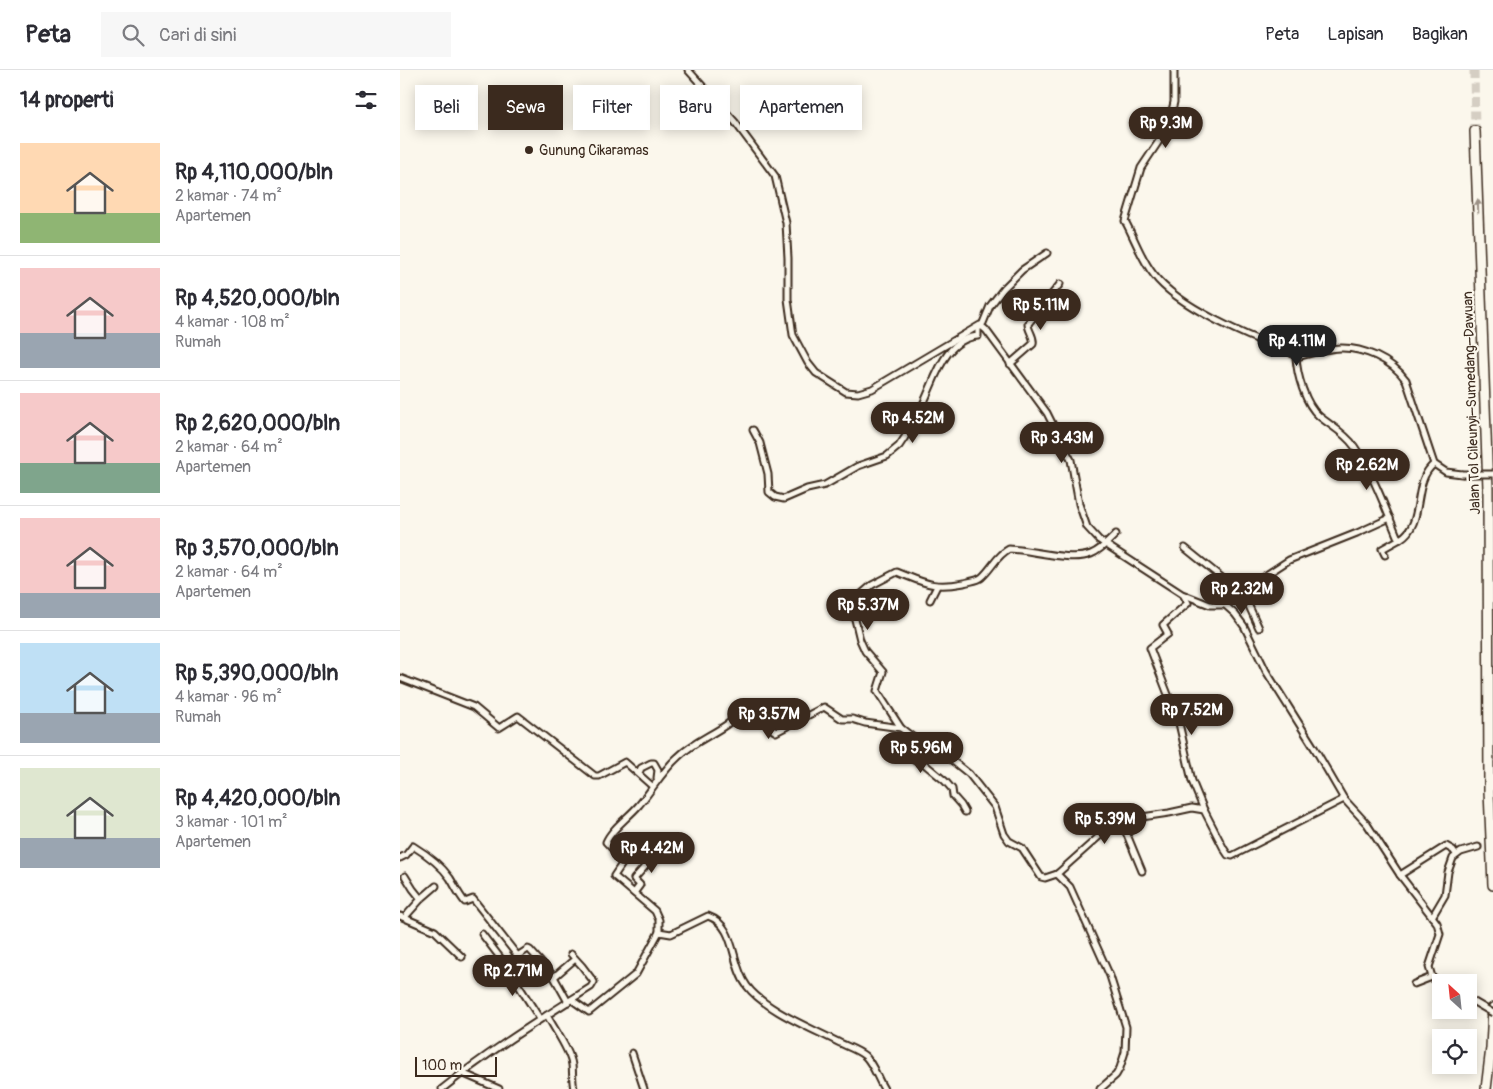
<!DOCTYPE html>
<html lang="id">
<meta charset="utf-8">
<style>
:root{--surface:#fff;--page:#f7f7f7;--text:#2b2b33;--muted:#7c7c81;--line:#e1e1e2;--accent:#3b2a1e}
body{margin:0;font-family:Pangolin,sans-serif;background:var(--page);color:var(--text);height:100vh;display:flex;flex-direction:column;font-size:19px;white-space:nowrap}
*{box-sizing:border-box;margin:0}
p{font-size:16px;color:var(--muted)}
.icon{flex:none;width:28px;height:28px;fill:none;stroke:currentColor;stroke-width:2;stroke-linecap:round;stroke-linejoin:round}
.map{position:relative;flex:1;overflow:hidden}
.details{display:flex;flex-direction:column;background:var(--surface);width:400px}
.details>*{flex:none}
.top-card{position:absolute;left:15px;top:15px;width:475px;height:45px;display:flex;gap:10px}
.needle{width:32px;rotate:333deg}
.fabs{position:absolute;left:1032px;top:904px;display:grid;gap:10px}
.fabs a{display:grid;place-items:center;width:45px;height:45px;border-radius:0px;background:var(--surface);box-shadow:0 2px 12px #0003;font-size:25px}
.scale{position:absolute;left:15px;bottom:12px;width:82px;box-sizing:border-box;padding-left:5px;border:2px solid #3b2a1e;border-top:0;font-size:14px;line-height:18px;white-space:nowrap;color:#3b2a1e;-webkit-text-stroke:4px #fbf7ec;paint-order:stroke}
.price{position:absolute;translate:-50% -42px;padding:0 11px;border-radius:18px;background:var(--accent);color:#fff;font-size:16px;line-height:32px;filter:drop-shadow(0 1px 2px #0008)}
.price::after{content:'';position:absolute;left:50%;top:30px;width:15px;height:11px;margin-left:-8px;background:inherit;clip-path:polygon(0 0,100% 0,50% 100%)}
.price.active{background:#222;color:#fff}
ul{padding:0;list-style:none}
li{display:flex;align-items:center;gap:15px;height:125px;padding:0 20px}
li+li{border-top:1px solid var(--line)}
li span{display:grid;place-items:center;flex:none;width:140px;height:100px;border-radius:0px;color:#555}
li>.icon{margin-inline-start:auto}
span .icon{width:60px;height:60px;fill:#fffc;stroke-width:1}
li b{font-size:21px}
h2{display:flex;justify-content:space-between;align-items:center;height:60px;padding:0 20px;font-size:21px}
.pill{padding:0 18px;border-radius:0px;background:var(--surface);box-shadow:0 2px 12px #0003;font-size:18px;line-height:45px}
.pill.active{background:var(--accent);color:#fff}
header{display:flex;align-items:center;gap:30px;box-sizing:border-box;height:70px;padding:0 25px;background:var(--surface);border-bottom:1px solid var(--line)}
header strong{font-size:24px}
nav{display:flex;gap:28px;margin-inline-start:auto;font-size:18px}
.search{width:350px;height:45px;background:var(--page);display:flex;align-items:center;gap:12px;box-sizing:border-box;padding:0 18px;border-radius:0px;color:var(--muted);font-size:19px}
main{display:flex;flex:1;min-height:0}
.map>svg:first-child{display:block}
</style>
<header>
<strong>Peta</strong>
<div class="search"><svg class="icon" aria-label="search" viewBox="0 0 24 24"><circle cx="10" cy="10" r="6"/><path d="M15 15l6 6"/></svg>Cari di sini</div>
<nav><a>Peta</a><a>Lapisan</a><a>Bagikan</a></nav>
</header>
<main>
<section class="details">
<h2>14 properti<svg class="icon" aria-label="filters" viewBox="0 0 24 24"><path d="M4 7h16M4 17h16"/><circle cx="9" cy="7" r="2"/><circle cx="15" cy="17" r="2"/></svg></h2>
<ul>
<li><span style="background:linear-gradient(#ffd9b3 70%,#8fb573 0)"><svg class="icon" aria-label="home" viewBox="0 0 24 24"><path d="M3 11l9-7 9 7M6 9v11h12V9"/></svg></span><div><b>Rp 4,110,000/bln</b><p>2 kamar · 74 m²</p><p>Apartemen</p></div></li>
<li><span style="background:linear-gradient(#f6c9c9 65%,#9aa5b1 0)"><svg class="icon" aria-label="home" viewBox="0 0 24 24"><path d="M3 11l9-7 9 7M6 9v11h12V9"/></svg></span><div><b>Rp 4,520,000/bln</b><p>4 kamar · 108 m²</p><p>Rumah</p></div></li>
<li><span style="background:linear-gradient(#f6c9c9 70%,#7fa58c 0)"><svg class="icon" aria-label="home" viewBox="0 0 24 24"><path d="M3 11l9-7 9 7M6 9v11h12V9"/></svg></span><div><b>Rp 2,620,000/bln</b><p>2 kamar · 64 m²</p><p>Apartemen</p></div></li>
<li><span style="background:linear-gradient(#f6c9c9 75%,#9aa5b1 0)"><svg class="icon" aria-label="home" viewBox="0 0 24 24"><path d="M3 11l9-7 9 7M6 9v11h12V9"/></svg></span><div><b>Rp 3,570,000/bln</b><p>2 kamar · 64 m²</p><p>Apartemen</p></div></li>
<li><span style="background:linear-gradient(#bfe0f5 70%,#9aa5b1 0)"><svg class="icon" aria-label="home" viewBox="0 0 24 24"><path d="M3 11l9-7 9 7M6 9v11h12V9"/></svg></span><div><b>Rp 5,390,000/bln</b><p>4 kamar · 96 m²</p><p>Rumah</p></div></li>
<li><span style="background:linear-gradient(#dfe7d0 70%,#9aa5b1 0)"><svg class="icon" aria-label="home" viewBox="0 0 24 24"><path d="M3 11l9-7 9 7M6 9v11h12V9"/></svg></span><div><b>Rp 4,420,000/bln</b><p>3 kamar · 101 m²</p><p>Apartemen</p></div></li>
</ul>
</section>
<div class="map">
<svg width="1093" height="1019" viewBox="0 0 1093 1019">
<rect width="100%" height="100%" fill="#fbf7ec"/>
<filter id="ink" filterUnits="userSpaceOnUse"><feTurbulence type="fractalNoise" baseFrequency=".02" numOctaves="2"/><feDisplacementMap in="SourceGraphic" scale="10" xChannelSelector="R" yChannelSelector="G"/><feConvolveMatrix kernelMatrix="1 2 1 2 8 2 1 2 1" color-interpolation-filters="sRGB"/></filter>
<g filter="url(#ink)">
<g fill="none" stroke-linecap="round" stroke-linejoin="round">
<polyline stroke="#d5cec3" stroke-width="5" stroke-dasharray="5 2.5" stroke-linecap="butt" points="1078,777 1093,777"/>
<polyline stroke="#d5cec3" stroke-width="9" stroke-dasharray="9 4.5" stroke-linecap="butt" points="1074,0 1075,61"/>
<g stroke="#3b2a1e" stroke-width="9">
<g id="minor">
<polyline points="288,0 335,52 375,106 386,153 388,188 388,229 393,265 408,293 416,303 446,322 458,323 472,319 580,255 586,260 647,343 664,377 671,390 679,434 687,457 699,470 782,524 810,535 825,535 835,544 844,556 866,601 915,679 944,729 967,754 1000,805 1037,853 1040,864 1029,897 1032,907 1041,915"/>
<path d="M774,0V32L771,45L763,65L741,98L725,151C735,169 741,189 754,205C776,235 852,270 888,280L896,287C928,279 945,272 976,286C989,292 998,299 1006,310L1034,394L1046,402L1062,404"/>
<path d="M896,287C897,305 905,334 919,346C931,356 945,363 954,376C972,402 985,437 997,466L1000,469C1026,454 1011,412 1034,394"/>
<path d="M610,294L633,274C635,267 628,261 628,254L660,214"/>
<path d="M353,360L360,373L368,404L369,422L375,427L384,429L407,419L425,415L458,396L487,386L499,376L505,367C511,355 518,344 524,332C536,307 545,269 578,266V259L583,253L590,236L604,218L622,200L647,183"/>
<polyline points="785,478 821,507 828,517 843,523 859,558"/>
<polyline points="985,485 982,479 1000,469"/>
<polyline points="784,526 788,533 763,555 768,564 750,578 779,653 792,711 804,740"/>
<polyline points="530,530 537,516"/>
<polyline points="825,535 835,524 843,523 860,509 889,490 957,463 990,448"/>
<polyline points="0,608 74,637 99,658 118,646 195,706 199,706 225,692 252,716"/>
<polyline points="514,668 506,678 510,686 514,690 517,692 522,692 545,711 552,719 553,726 561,735 565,742"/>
<polyline points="239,703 241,698 251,693 254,693 258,700 257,708"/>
<polyline points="723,755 742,801"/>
<path d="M0,788L6,785L13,776C26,784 41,795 50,808C55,816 59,825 65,832L73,829L117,885"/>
<path d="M657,804L645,808L641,807L622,778L609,771L604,764L595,737L569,704L539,680L514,668L501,658L477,621L483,602L465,581L460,570L451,533L472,515L497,502C525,513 533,519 564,513C570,511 578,511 582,507C592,498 597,485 609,479C632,480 672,492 691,484C701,480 709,471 716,464"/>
<polyline points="1000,805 1046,776 1053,780 1056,784"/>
<polyline points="5,806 13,819 21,829"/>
<polyline points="234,823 240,815 234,809 248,793 242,787"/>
<polyline points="0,846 35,861 62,887"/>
<polyline points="5,847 21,829 36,816"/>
<polyline points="1032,847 1045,825 1048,802 1053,788 1061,782 1078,777"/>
<path d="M259,862V850L255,841L214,806L224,791L206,772C212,758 229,747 239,735C253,719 262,701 278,687C292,673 310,666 326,655C335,649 340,641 351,637C362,643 366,657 376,662L424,637L442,649H452L465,653L501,658"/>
<polyline points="82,864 105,894 128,879 130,880 154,907 168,932"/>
<polyline points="105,894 140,949"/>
<polyline points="154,907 175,889"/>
<polyline points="1014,914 1032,907"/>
<path d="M172,930L189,942L236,904L259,862L271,864L308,846C337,856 330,894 347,916C365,940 411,958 438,972C446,976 458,980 465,986C474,995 477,1008 484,1019"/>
<path d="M147,945C154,959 170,980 172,995C173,1003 172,1010 174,1019"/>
<polyline points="232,983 244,1019"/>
<polyline points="62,1003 99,1019"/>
<path d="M42,1019C89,981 141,949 191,917L194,912L182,896L171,884"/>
<polyline points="700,1019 716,1005 720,998 725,982 726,957 710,906 670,817 657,804 704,762 742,747 769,743 792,738 804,740 824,779 828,785 832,786 944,729"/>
</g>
</g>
<g stroke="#3b2a1e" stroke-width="12">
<g id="motorway">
<polyline points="1075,61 1088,418 1089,721 1093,815"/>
<polyline points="1086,1019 1091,978 1093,938"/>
</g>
</g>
<use href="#minor" stroke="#fbf7ec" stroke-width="5"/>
<use href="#motorway" stroke="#fbf7ec" stroke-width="9"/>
<g stroke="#3b2a1e" stroke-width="9" stroke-linecap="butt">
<g id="minor-bridge">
<polyline points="1062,404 1093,404"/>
<polyline points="1069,929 1093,943"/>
</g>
</g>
<use href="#minor-bridge" stroke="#fbf7ec" stroke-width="5"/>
</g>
<defs><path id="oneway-solid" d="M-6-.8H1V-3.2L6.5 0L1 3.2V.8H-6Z" transform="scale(1.25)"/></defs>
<use fill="#9b9085" href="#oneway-solid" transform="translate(1078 136) rotate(-92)"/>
</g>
<circle fill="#3b2a1e" stroke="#fbf7ec" stroke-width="2" cx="129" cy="80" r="5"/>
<g text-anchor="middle" stroke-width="4.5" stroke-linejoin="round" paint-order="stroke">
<g font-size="14" fill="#3b2a1e" stroke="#fbf7ec" text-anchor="start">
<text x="139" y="85">Gunung Cikaramas</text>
</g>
<g font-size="14" fill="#3b2a1e" stroke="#fbf7ec">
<text transform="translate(1071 333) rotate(-92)" y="5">Jalan Tol Cileunyi–Sumedang–Dawuan</text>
</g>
</g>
</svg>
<div class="fabs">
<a><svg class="needle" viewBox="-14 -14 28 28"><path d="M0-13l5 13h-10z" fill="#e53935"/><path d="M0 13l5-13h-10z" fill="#7c7c81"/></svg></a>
<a><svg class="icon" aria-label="locate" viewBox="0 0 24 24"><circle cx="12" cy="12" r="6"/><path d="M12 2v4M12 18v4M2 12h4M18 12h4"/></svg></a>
</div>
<div class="scale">100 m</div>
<b class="price" style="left:766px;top:79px">Rp 9.3M</b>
<b class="price" style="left:641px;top:261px">Rp 5.11M</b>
<b class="price active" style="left:897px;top:297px">Rp 4.11M</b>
<b class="price" style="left:513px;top:374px">Rp 4.52M</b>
<b class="price" style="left:662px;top:394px">Rp 3.43M</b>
<b class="price" style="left:967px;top:421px">Rp 2.62M</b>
<b class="price" style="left:842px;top:545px">Rp 2.32M</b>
<b class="price" style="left:468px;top:561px">Rp 5.37M</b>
<b class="price" style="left:792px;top:666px">Rp 7.52M</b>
<b class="price" style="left:369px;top:670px">Rp 3.57M</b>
<b class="price" style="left:521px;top:704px">Rp 5.96M</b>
<b class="price" style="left:705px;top:775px">Rp 5.39M</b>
<b class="price" style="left:252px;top:804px">Rp 4.42M</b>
<b class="price" style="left:113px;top:927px">Rp 2.71M</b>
<div class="top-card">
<a class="pill">Beli</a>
<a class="pill active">Sewa</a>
<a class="pill">Filter</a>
<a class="pill">Baru</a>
<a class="pill">Apartemen</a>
</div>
</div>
</main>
